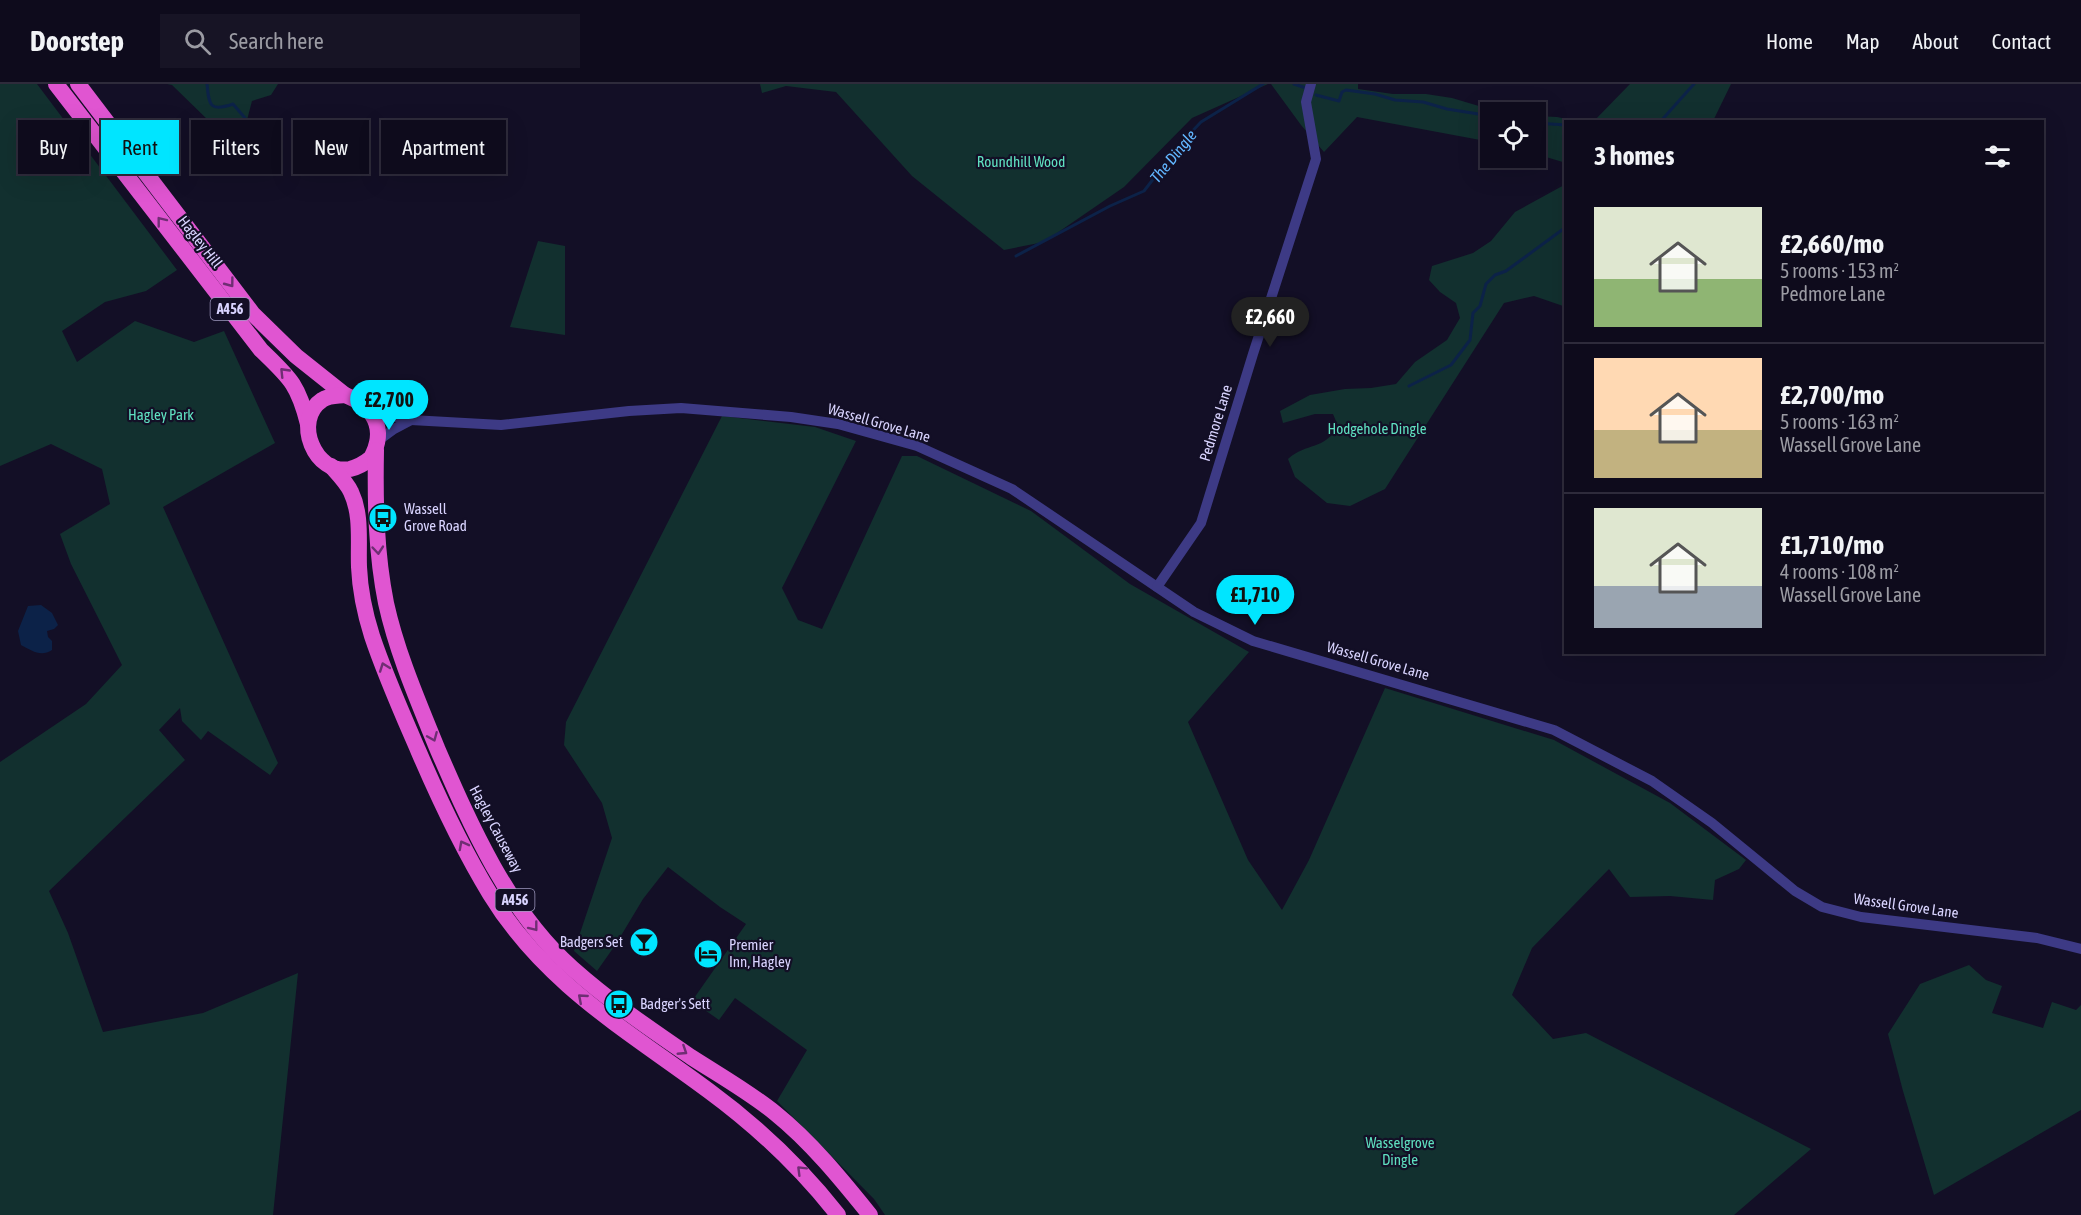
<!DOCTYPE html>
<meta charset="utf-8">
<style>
:root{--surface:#0e0b1c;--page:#171425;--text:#f1f3f6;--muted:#9b9ba3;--line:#2e2b3b;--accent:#00e5ff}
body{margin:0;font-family:"Asap Condensed",sans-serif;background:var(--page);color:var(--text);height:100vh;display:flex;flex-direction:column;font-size:22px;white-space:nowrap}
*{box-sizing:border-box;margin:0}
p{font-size:20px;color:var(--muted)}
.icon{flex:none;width:33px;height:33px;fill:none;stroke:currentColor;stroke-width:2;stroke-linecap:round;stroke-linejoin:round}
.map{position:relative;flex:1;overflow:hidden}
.details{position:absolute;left:1564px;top:36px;width:480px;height:534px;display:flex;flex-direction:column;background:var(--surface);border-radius:0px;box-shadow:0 6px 24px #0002,0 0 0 2px var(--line)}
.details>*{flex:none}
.top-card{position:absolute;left:18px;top:36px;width:570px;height:54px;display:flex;gap:12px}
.tools{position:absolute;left:1480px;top:18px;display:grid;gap:12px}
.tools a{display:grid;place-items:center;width:66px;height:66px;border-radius:0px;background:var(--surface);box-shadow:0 6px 24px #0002,0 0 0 2px var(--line);font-size:30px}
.price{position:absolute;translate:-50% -51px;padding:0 14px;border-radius:21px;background:var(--accent);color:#111;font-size:20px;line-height:39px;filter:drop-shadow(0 2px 3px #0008)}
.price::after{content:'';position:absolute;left:50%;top:36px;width:18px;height:14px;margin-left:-9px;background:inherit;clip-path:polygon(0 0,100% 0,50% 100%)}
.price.selected{background:#222;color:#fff}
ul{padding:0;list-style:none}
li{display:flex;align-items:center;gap:18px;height:150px;padding:0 30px}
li+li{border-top:2px solid var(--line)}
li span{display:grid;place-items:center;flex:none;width:168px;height:120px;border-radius:0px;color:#555}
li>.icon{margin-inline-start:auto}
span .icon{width:72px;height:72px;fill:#fffc;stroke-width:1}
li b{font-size:26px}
h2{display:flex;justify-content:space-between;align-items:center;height:72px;padding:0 30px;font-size:26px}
.chip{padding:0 21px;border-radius:0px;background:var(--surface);box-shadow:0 6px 24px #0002,0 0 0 2px var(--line);font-size:21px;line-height:54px}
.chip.selected{background:var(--accent);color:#111}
header{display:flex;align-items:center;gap:36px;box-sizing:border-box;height:84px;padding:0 30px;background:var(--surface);border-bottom:2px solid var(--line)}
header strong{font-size:28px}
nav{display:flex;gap:33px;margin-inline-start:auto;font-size:21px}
.search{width:420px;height:54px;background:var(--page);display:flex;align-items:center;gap:15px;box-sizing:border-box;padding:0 21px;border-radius:0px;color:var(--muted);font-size:22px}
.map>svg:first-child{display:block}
</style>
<header>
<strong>Doorstep</strong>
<div class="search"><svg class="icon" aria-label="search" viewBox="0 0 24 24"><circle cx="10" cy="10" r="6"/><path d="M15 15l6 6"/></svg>Search here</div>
<nav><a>Home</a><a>Map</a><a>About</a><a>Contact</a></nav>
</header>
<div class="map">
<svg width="2081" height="1131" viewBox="0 0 2081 1131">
<rect width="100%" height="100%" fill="#130f26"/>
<g fill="#12302f">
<polygon points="0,0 37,0 177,186 146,207 105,218 62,247 77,278 135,237 194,258 224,247 275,359 163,423 278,679 270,691 208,647 201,656 182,637 180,624 159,646 185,676 49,807 68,849 103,948 203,929 298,889 273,1131 0,1131 0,678 86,620 122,581 71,480 60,450 110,420 102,385 51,360 0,382"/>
<polygon points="167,0 278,0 271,11 252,17 247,36 230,46 209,37 172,1"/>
<polygon points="760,0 1268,0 1192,34 1124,103 1044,158 1004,166 912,92 836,8 786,2 762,9"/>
<polygon points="1271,0 1358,0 1358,5 1393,10 1426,10 1452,14 1499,28 1491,28 1491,58 1357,33 1324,68 1301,41"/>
<polygon points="1630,0 1731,0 1713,37 1594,37"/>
<polygon points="1536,32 1557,33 1576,37 1566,38 1566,79 1536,70"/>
<path d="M1566,100V223L1534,212L1504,219L1385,405L1350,422L1327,419L1295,393L1288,375C1307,358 1324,367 1338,342L1333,330H1315L1283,339L1280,327L1310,311L1345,305L1371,304L1396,300L1415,278L1447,256L1460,234L1456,219L1440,208L1429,196L1432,182L1473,169L1491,157L1515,128Z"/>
<polygon points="538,157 565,162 565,251 510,243"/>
<polygon points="722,332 815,343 856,357 782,504 798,536 822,545 902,372 917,372 1031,427 1130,500 1249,568 1188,638 1248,776 1282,826 1309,776 1385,604 1554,656 1670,719 1746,776 1739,785 1715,796 1713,816 1670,812 1630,813 1609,785 1532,864 1512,911 1553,955 1586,949 1811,1065 1734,1131 885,1131 874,1115 777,1017 807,966 735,914 719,936 692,917 746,840 720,823 668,783 643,815 616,860 597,887 574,867 612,754 602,719 564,661 566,638"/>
<polygon points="1969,881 1986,896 2002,902 1992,929 2043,944 2052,918 2076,926 2081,921 2081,1026 1934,1111 1903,1007 1888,950 1920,900"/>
</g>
<path fill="#0c2248" d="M41,521L52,529L58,541L54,545L47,547L48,553L52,557V566C41,573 32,567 21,561L18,547L28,522Z"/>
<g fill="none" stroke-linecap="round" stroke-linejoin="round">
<g stroke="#0c2248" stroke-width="3">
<path d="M207,0C209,22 210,28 233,20L245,34"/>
<polyline points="1294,0 1306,4"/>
<polyline points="1316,11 1339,17 1342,8 1346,6 1375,10 1395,16 1423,18 1447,25 1491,32"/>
<polyline points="1660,38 1694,0"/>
<polyline points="1536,39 1566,41"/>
<polyline points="1016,172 1110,122 1144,107 1182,58 1201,38 1263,0"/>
<polyline points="1409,302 1451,281 1470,256 1473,229 1480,222 1486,200 1495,191 1506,187 1566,143"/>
</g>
<g stroke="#3d3a85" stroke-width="10">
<polyline points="372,328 411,336 501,341 629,327 681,324 791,333 838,340 917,362 1012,405 1194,528 1253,557 1554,646 1652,697 1712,739 1795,807 1822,823 1861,833 2037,854 2081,865"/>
<polyline points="379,356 394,345 411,336"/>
<polyline points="1157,503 1201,439 1253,270 1316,75 1306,18 1311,0"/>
</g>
<g stroke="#e055d1" stroke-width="16">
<path d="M56,0L261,266C290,294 298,300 308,340"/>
<polyline points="78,0 253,230 296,272 345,311"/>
<path d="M345,311C374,322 387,345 371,374C365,379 358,383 350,385C315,392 292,336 322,316C329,311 337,312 345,311Z"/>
<path d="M376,366C375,418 376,469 386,519C397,569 418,617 437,664C470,740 508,828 572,884C609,917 650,945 691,973C719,991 749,1008 775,1029C811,1058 841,1095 870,1131"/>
<path d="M331,382C338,390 347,399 351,408C362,431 358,458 359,483C360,506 365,530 372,552C385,591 402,629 418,666C439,715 462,764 490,810C545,900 627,946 709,1007C758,1043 801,1084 838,1131"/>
</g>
</g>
<defs><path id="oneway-chevron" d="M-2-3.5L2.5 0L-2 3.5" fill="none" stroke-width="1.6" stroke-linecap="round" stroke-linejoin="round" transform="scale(1.5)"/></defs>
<g stroke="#6f2e73">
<use href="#oneway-chevron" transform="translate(161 137) rotate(-128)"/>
<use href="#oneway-chevron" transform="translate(230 199) rotate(53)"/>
<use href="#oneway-chevron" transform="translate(284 288) rotate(-134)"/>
<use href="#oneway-chevron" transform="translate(378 466) rotate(85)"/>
<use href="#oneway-chevron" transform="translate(384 583) rotate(-110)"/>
<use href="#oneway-chevron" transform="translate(433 653) rotate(67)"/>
<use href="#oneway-chevron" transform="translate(463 761) rotate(-118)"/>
<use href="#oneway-chevron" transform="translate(534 843) rotate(52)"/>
<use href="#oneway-chevron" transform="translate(582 914) rotate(-139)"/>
<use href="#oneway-chevron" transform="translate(683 967) rotate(33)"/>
<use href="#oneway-chevron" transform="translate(801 1086) rotate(-135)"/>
</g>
<defs>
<g id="bus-disc" transform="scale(1.5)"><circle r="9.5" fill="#00e5ff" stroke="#130f26"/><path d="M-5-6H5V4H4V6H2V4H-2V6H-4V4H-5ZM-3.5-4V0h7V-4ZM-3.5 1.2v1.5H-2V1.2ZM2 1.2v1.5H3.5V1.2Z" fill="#111"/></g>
<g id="bar-disc" transform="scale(1.5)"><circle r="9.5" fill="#00e5ff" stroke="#130f26"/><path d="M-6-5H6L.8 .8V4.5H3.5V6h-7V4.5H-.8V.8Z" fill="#111"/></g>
<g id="hotel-disc" transform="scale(1.5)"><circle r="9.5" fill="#00e5ff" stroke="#130f26"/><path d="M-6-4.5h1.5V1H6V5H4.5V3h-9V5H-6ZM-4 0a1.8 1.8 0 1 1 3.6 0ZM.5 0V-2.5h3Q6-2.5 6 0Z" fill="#111"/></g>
</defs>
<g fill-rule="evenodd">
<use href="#bus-disc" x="383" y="434"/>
<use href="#bar-disc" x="644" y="858"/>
<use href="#hotel-disc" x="708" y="870"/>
<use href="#bus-disc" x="619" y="920"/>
</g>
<g text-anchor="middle" stroke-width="4.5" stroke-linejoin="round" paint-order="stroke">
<g fill="#130f26" stroke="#9e99be" stroke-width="1.5">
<rect x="210.5" y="214" width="39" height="22" rx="4.5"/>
<rect x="495.5" y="805" width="39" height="22" rx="4.5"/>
</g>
<g font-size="14" font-weight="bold" fill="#d9d4ff">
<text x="230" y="230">A456</text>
<text x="515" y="821">A456</text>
</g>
<g font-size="15" fill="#5fe0c0" stroke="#130f26">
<text x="1021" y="83">Roundhill Wood</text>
<text x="161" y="336">Hagley Park</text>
<text x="1377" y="350">Hodgehole Dingle</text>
<text x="1400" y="1064">Wasselgrove<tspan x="1400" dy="17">Dingle</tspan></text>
</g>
<g font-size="15" fill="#d9d4ff" stroke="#130f26">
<text transform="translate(200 158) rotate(52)" y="5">Hagley Hill</text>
<text transform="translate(879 339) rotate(16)" y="5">Wassell Grove Lane</text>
<text transform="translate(1216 339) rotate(-73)" y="5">Pedmore Lane</text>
<text transform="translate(1378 577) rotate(16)" y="5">Wassell Grove Lane</text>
<text transform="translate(496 745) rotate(62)" y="5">Hagley Causeway</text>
<text transform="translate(1906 822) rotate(8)" y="5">Wassell Grove Lane</text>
</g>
<g font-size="15" fill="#d9d4ff" stroke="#130f26" text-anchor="start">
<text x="404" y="430">Wassell<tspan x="404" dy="17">Grove Road</tspan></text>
<text x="623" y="863" text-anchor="end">Badgers Set</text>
<text x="729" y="866">Premier<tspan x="729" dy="17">Inn, Hagley</tspan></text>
<text x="640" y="925">Badger's Sett</text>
</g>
<g font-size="16" font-style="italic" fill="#62b6ff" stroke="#130f26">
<text transform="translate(1173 72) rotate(-51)" y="6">The Dingle</text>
</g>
</g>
</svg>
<div class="tools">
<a><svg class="icon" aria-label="locate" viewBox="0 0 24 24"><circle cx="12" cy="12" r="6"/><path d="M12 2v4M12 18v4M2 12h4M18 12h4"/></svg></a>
</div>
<b class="price selected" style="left:1270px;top:264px">£2,660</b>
<b class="price" style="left:389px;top:347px">£2,700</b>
<b class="price" style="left:1255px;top:542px">£1,710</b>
<div class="top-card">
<a class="chip">Buy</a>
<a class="chip selected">Rent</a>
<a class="chip">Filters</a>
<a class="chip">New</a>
<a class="chip">Apartment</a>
</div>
<section class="details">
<h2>3 homes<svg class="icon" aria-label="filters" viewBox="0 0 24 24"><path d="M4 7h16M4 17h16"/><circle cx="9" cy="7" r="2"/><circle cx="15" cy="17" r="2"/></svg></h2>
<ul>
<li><span style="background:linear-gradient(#dfe7d0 60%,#8fb573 0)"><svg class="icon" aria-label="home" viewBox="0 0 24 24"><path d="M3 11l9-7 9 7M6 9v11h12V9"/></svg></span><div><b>£2,660/mo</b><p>5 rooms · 153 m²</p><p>Pedmore Lane</p></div></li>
<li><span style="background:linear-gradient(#ffd9b3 60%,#c2b280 0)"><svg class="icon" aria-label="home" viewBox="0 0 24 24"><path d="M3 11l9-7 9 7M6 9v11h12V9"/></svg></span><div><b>£2,700/mo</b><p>5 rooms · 163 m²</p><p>Wassell Grove Lane</p></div></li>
<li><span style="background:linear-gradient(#dfe7d0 65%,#9aa5b1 0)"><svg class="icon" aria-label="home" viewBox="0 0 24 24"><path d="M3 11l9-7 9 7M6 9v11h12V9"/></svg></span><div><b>£1,710/mo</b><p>4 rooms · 108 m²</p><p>Wassell Grove Lane</p></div></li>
</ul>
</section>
</div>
